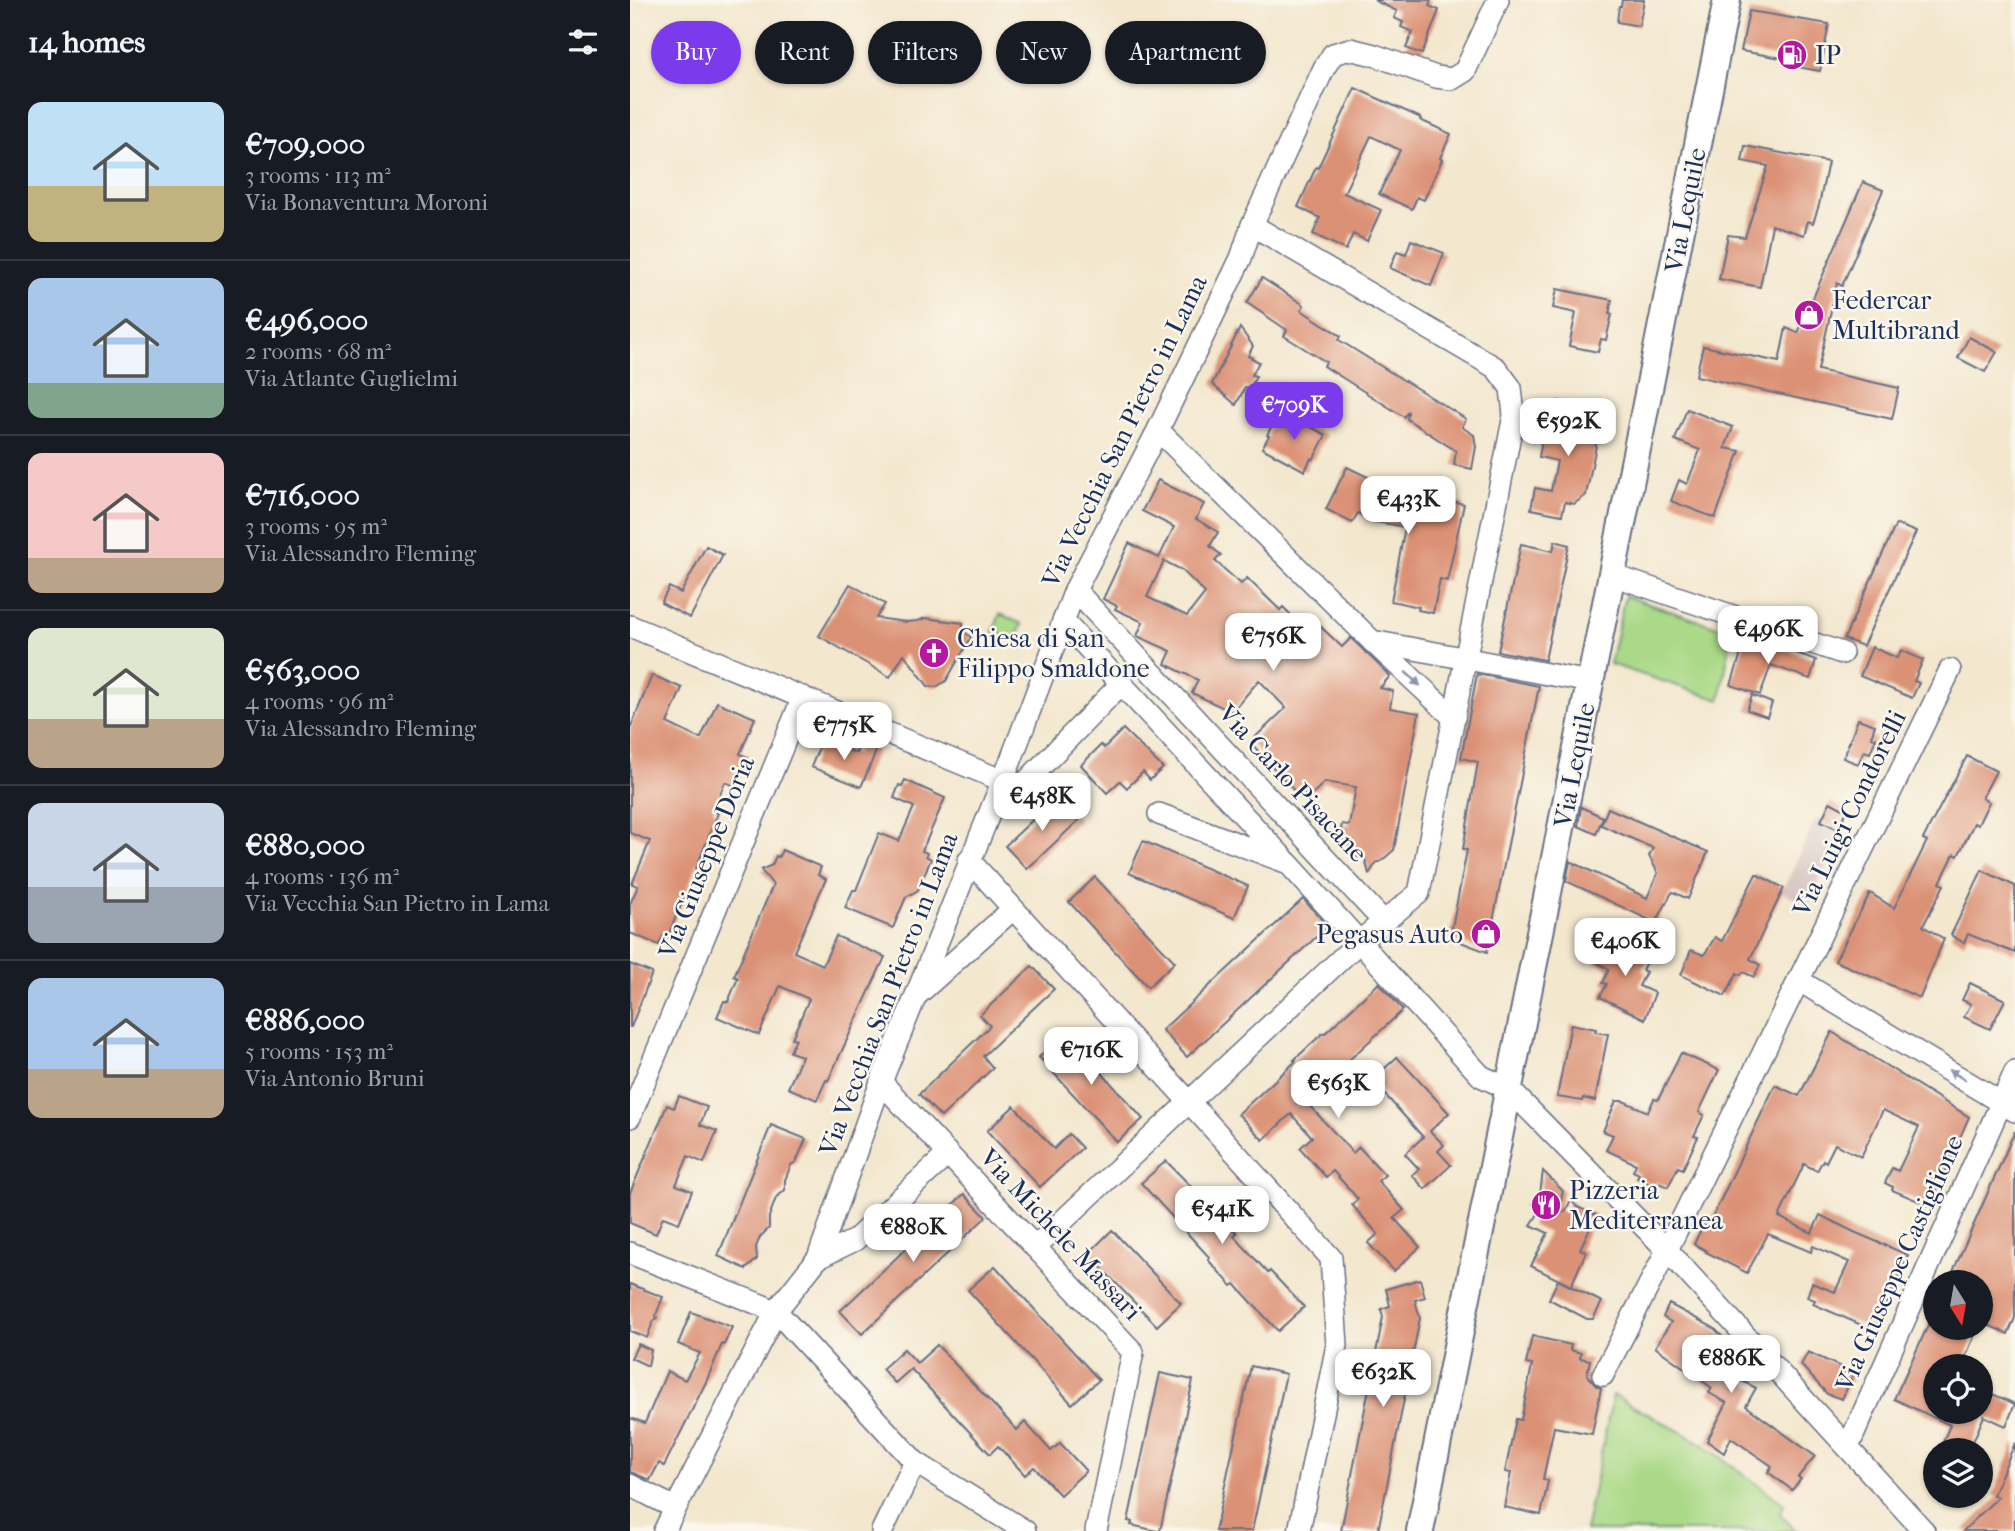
<!DOCTYPE html>
<meta charset="utf-8">
<style>
:root{--surface:#171b24;--page:#242831;--text:#f1f3f6;--muted:#9ea1a6;--line:#363941;--accent:#7c3aed}
body{margin:0;font-family:"IM FELL French Canon",serif;background:var(--page);color:var(--text);height:100vh;display:flex;flex-direction:column;font-size:26px;white-space:nowrap}
*{box-sizing:border-box;margin:0}
p{font-size:23px;color:var(--muted)}
.icon{flex:none;width:38px;height:38px;fill:none;stroke:currentColor;stroke-width:2;stroke-linecap:round;stroke-linejoin:round}
.map{position:relative;flex:1;overflow:hidden}
.sheet{display:flex;flex-direction:column;background:var(--surface);width:630px}
.sheet>*{flex:none}
.guide{position:absolute;left:21px;top:21px;width:665px;height:63px;display:flex;gap:14px}
.needle{width:46px;rotate:169deg}
.buttons{position:absolute;left:1293px;top:1270px;display:grid;gap:14px}
.buttons a{display:grid;place-items:center;width:70px;height:70px;border-radius:50%;background:var(--surface);box-shadow:0 2px 5px #0004;font-size:35px}
.price{position:absolute;translate:-50% -60px;padding:0 16px;border-radius:14px;background:#fff;color:#222;font-size:23px;line-height:46px;filter:drop-shadow(0 2px 4px #0008)}
.price::after{content:'';position:absolute;left:50%;top:42px;width:21px;height:16px;margin-left:-10px;background:inherit;clip-path:polygon(0 0,100% 0,50% 100%)}
.price.current{background:var(--accent);color:#fff}
ul{padding:0;list-style:none}
li{display:flex;align-items:center;gap:21px;height:175px;padding:0 28px}
li+li{border-top:2px solid var(--line)}
li span{display:grid;place-items:center;flex:none;width:196px;height:140px;border-radius:14px;color:#555}
li>.icon{margin-inline-start:auto}
span .icon{width:84px;height:84px;fill:#fffc;stroke-width:1}
li b{font-size:30px}
h2{display:flex;justify-content:space-between;align-items:center;height:84px;padding:0 28px;font-size:30px}
.tag{padding:0 24px;border-radius:32px;background:var(--surface);box-shadow:0 2px 5px #0004;font-size:24px;line-height:63px}
.tag.current{background:var(--accent);color:#fff}
main{display:flex;flex:1;min-height:0}
.map>svg:first-child{display:block}
</style>
<main>
<section class="sheet">
<h2>14 homes<svg class="icon" aria-label="filters" viewBox="0 0 24 24"><path d="M4 7h16M4 17h16"/><circle cx="9" cy="7" r="2"/><circle cx="15" cy="17" r="2"/></svg></h2>
<ul>
<li><span style="background:linear-gradient(#bfe0f5 60%,#c2b280 0)"><svg class="icon" aria-label="home" viewBox="0 0 24 24"><path d="M3 11l9-7 9 7M6 9v11h12V9"/></svg></span><div><b>€709,000</b><p>3 rooms · 113 m²</p><p>Via Bonaventura Moroni</p></div></li>
<li><span style="background:linear-gradient(#a9c7e8 75%,#7fa58c 0)"><svg class="icon" aria-label="home" viewBox="0 0 24 24"><path d="M3 11l9-7 9 7M6 9v11h12V9"/></svg></span><div><b>€496,000</b><p>2 rooms · 68 m²</p><p>Via Atlante Guglielmi</p></div></li>
<li><span style="background:linear-gradient(#f6c9c9 75%,#b9a48a 0)"><svg class="icon" aria-label="home" viewBox="0 0 24 24"><path d="M3 11l9-7 9 7M6 9v11h12V9"/></svg></span><div><b>€716,000</b><p>3 rooms · 95 m²</p><p>Via Alessandro Fleming</p></div></li>
<li><span style="background:linear-gradient(#dfe7d0 65%,#b9a48a 0)"><svg class="icon" aria-label="home" viewBox="0 0 24 24"><path d="M3 11l9-7 9 7M6 9v11h12V9"/></svg></span><div><b>€563,000</b><p>4 rooms · 96 m²</p><p>Via Alessandro Fleming</p></div></li>
<li><span style="background:linear-gradient(#c9d6e8 60%,#9aa5b1 0)"><svg class="icon" aria-label="home" viewBox="0 0 24 24"><path d="M3 11l9-7 9 7M6 9v11h12V9"/></svg></span><div><b>€880,000</b><p>4 rooms · 136 m²</p><p>Via Vecchia San Pietro in Lama</p></div></li>
<li><span style="background:linear-gradient(#a9c7e8 65%,#b9a48a 0)"><svg class="icon" aria-label="home" viewBox="0 0 24 24"><path d="M3 11l9-7 9 7M6 9v11h12V9"/></svg></span><div><b>€886,000</b><p>5 rooms · 153 m²</p><p>Via Antonio Bruni</p></div></li>
</ul>
</section>
<div class="map">
<svg width="1385" height="1531" viewBox="0 0 1385 1531">
<rect width="100%" height="100%" fill="#fbf7ec"/>
<filter id="ink" filterUnits="userSpaceOnUse"><feTurbulence type="fractalNoise" baseFrequency=".0143" numOctaves="2"/><feDisplacementMap in="SourceGraphic" scale="14" xChannelSelector="R" yChannelSelector="G"/><feConvolveMatrix kernelMatrix="1 2 1 2 8 2 1 2 1" color-interpolation-filters="sRGB"/></filter>
<filter id="wash" filterUnits="userSpaceOnUse"><feTurbulence type="fractalNoise" baseFrequency=".00686" numOctaves="4" result="noise"/><feDisplacementMap in="SourceGraphic" scale="28" xChannelSelector="R" yChannelSelector="G"/><feGaussianBlur stdDeviation="1.57" result="paint"/><feColorMatrix in="noise" values="0 0 0 0 0 0 0 0 0 0 0 0 0 0 0 0 0 1.4 0 .05"/><feComposite in="paint" operator="in"/></filter>
<g filter="url(#wash)">
<rect width="100%" height="100%" fill="#f3e7ce"/>
<polygon fill="#d1c0bd" points="1186,819 1214,831 1177,905 1152,892"/>
<g fill="#aad987" stroke="#628472" stroke-width="2">
<polygon points="995,596 1102,632 1090,700 980,664"/>
<polygon points="370,614 392,624 385,641 363,632"/>
<polygon points="983,1395 1073,1444 1154,1504 1150,1515 1167,1531 955,1531"/>
</g>
<g id="blocks">
<g fill="#db9174" fill-rule="evenodd">
<polygon points="744,0 801,0 799,6 809,10 792,54 776,48 783,32 771,27 773,22 764,18 767,11"/>
<polygon points="992,0 1014,0 1009,26 987,22 989,6 991,6"/>
<polygon points="1119,11 1199,24 1190,71 1162,66 1163,60 1111,51"/>
<polygon points="725,88 791,118 790,120 821,134 810,158 812,160 794,200 787,197 782,209 749,194 770,150 741,136 714,193 751,210 737,241 723,234 716,250 683,234 690,218 668,207 686,167 688,168"/>
<polygon points="1115,146 1198,162 1189,205 1183,223 1178,221 1174,235 1142,225 1130,287 1089,279 1098,235 1115,237 1138,166 1112,161"/>
<polygon points="1233,182 1253,190 1212,286 1207,283 1188,370 1269,388 1262,419 1066,376 1073,346 1149,362 1156,328 1168,333"/>
<polygon points="781,240 814,253 801,286 760,268 767,251 776,254"/>
<polygon points="632,278 674,305 671,310 711,336 709,340 836,419 832,427 844,435 846,447 842,469 824,465 826,451 777,419 778,411 774,417 694,366 696,362 654,336 657,330 617,303"/>
<polygon points="927,289 982,300 979,314 982,314 976,340 971,339 968,352 939,346 946,313 923,308"/>
<polygon points="610,328 623,346 618,356 629,362 622,375 626,376 620,389 615,387 606,405 582,384"/>
<polygon points="1339,337 1367,352 1355,372 1328,358"/>
<polygon points="929,401 968,409 962,438 966,442 966,446 956,495 944,504 935,502 932,515 901,509 905,488 921,491 927,461 909,457 912,440 921,442"/>
<polygon points="1057,409 1103,427 1095,448 1110,451 1085,518 1041,501 1049,480 1057,484 1070,450 1045,440"/>
<polygon points="647,416 663,425 666,419 696,435 683,460 681,458 675,471 632,448 639,436 637,435"/>
<polygon points="717,467 744,480 735,497 750,505 769,509 771,490 834,504 817,581 810,579 803,613 788,610 789,607 761,601 775,527 742,521 728,513 722,523 696,509"/>
<path d="M528,480L574,504L566,519L588,532L580,546L591,555L585,561L611,584L617,578L650,610L653,607L672,626L676,622L685,631L690,626L712,647L721,638L760,676L750,688L763,691L760,708L789,713L764,850L750,862H747L739,874L735,859L726,856V853L718,852L719,841L709,839L712,824L719,825L726,787L695,782L678,798L672,791L668,795L620,742L656,708L629,680L602,712L562,693L568,680L535,664L541,651L507,636L513,622L485,609L487,606L473,599L499,543L529,558L544,527L512,511ZM534,561L552,570L575,593L557,616L517,597Z"/>
<polygon points="1266,524 1286,532 1233,646 1214,639"/>
<polygon points="925,541 939,545 915,660 868,651 891,544 923,551"/>
<polygon points="76,546 93,555 60,618 31,603 39,587 51,593"/>
<polygon points="220,584 255,604 246,618 276,622 288,621 295,618 333,623 333,631 341,637 316,681 306,687 298,686 274,654 260,677 189,636"/>
<polygon points="1115,641 1145,651 1147,646 1186,660 1180,679 1141,665 1130,695 1101,685"/>
<polygon points="1242,647 1267,658 1271,650 1293,660 1284,681 1289,683 1282,698 1230,676"/>
<polygon points="847,674 909,686 857,952 820,938 837,850 833,849 848,762 831,758"/>
<polygon points="22,675 52,688 37,723 66,737 71,738 87,702 125,718 110,754 118,757 105,786 95,782 83,811 88,813 57,891 37,938 33,936 29,945 0,933 0,904 8,886 2,884 20,841 0,833 0,729"/>
<polygon points="1122,695 1142,703 1137,717 1117,710"/>
<polygon points="1228,719 1245,725 1241,737 1246,738 1240,753 1234,751 1228,764 1213,758"/>
<polygon points="493,729 533,768 520,780 513,772 497,788 490,781 477,793 451,765 471,745 474,748"/>
<polygon points="192,740 226,753 231,743 247,749 231,787 181,767"/>
<polygon points="1337,756 1366,771 1352,798 1359,802 1348,825 1344,823 1328,856 1324,854 1310,883 1314,885 1293,926 1314,939 1290,998 1205,961 1240,893 1264,908 1297,841 1293,839"/>
<polygon points="275,780 315,798 292,851 297,853 296,856 301,859 288,890 276,897 263,928 215,908 223,890 226,890 249,833 269,841 284,807 264,798 269,785 272,786"/>
<polygon points="427,797 449,820 397,869 375,846"/>
<polygon points="1200,802 1217,811 1208,829 1191,821"/>
<polygon points="951,807 973,817 966,834 948,826"/>
<polygon points="978,808 1078,852 1058,899 1043,892 1041,894 1026,923 936,881 940,861 1017,898 1028,873 1019,856 1023,848 971,825"/>
<polygon points="513,841 618,886 604,918 499,873"/>
<polygon points="152,850 191,867 188,875 196,879 164,952 193,965 206,936 255,957 198,1081 196,1080 187,1100 158,1088 172,1056 160,1052 166,1039 162,1038 179,999 150,986 129,1035 87,1017 94,1001 98,1002 108,978 104,976 143,885 131,870 142,865 146,856 149,857"/>
<polygon points="1352,870 1385,886 1385,953 1338,934 1334,943 1321,935"/>
<polygon points="1126,874 1154,888 1120,959 1130,965 1124,977 1113,972 1111,975 1107,973 1095,996 1051,975 1061,950 1074,955 1085,937 1092,941"/>
<polygon points="465,877 545,962 518,987 439,902"/>
<polygon points="673,899 698,926 557,1057 532,1030"/>
<polygon points="979,936 1018,958 1012,970 1016,972 1009,986 1025,993 1015,1019 970,997 977,984 973,983 979,969 966,962"/>
<polygon points="0,964 22,973 1,1027 0,1027"/>
<polygon points="402,966 424,989 353,1056 363,1068 311,1117 289,1094 360,1026 350,1015"/>
<polygon points="749,983 773,1010 690,1087 694,1091 679,1105 723,1153 729,1147 755,1175 748,1181 774,1210 764,1218 790,1247 764,1271 738,1243 748,1234 722,1205 728,1199 703,1171 696,1177 670,1148 682,1137 661,1114 633,1140 608,1114 666,1061 664,1060 693,1033 694,1034"/>
<polygon points="1340,983 1375,1000 1360,1029 1334,1017 1341,1004 1332,1000"/>
<polygon points="941,1024 966,1029 965,1032 978,1034 965,1101 953,1098 952,1101 927,1097"/>
<polygon points="1202,1032 1339,1117 1300,1206 1262,1190 1263,1187 1255,1183 1262,1168 1268,1171 1289,1127 1253,1110 1231,1157 1205,1144 1196,1162 1193,1160 1187,1171 1174,1164 1149,1217 1182,1233 1190,1215 1224,1232 1278,1255 1245,1331 1183,1304 1185,1300 1177,1297 1182,1283 1205,1292 1219,1262 1183,1246 1181,1252 1138,1234 1117,1273 1076,1252 1077,1251 1064,1244 1073,1225 1078,1227 1145,1085 1169,1096"/>
<polygon points="436,1033 513,1119 487,1142 409,1057"/>
<polygon points="1051,1053 1089,1070 1069,1112 1074,1115 1064,1136 1068,1137 1053,1169 1048,1167 1038,1187 1026,1182 1024,1186 1007,1178 1009,1174 1003,1171 1006,1164 976,1150 983,1135 973,1131 986,1101 993,1101 1018,1112 1024,1099 1028,1100"/>
<polygon points="767,1057 819,1113 800,1131 814,1145 808,1151 821,1165 795,1189 782,1175 789,1169 775,1154 793,1137 742,1080"/>
<polygon points="49,1096 77,1107 70,1125 87,1131 74,1163 58,1156 46,1185 62,1191 49,1223 33,1217 26,1234 0,1223 0,1193 37,1105 44,1108"/>
<polygon points="384,1106 424,1149 439,1134 452,1148 410,1187 357,1131"/>
<polygon points="141,1125 176,1139 166,1162 161,1165 155,1180 155,1190 146,1198 139,1217 139,1228 130,1237 126,1247 127,1259 116,1269 88,1256"/>
<polygon points="1385,1131 1385,1318 1378,1334 1351,1322 1351,1283 1318,1283"/>
<polygon points="536,1161 607,1233 604,1236 638,1273 640,1271 674,1307 648,1331 605,1284 602,1286 578,1260 580,1258 511,1183"/>
<polygon points="913,1171 933,1191 929,1210 935,1212 941,1200 947,1207 966,1215 950,1249 956,1252 941,1286 901,1266 918,1233 901,1225 910,1211 903,1204 910,1194"/>
<polygon points="334,1194 356,1217 232,1334 210,1311"/>
<polygon points="482,1230 551,1303 527,1326 458,1254"/>
<polygon points="365,1266 469,1380 442,1404 338,1290"/>
<polygon points="790,1279 795,1297 785,1300 790,1318 748,1531 711,1531 753,1317 751,1309 760,1306 756,1289"/>
<polygon points="928,1280 972,1302 963,1319 957,1319 919,1299"/>
<polygon points="0,1284 33,1297 26,1315 27,1318 23,1322 17,1338 0,1331"/>
<polygon points="1039,1304 1084,1328 1116,1361 1108,1379 1126,1388 1116,1406 1185,1456 1168,1477 1171,1479 1162,1490 1138,1472 1142,1466 1101,1438 1094,1453 1077,1441 1097,1403 1079,1393 1082,1388 1025,1347 1041,1322 1033,1317"/>
<polygon points="1306,1308 1306,1328 1348,1328 1331,1367 1306,1367 1306,1412 1351,1412 1351,1402 1356,1391 1385,1404 1376,1426 1354,1416 1339,1451 1309,1451 1320,1425 1264,1399"/>
<polygon points="61,1312 102,1327 94,1345 92,1344 76,1382 34,1466 29,1463 20,1480 0,1472 0,1418 15,1423 37,1371 55,1380 70,1353 48,1344"/>
<polygon points="902,1336 941,1345 940,1350 951,1353 950,1358 960,1360 957,1375 966,1386 971,1388 962,1434 924,1427 913,1479 918,1481 911,1515 874,1507 881,1473 875,1472 886,1419 891,1420 902,1365 896,1364"/>
<polygon points="8,1344 21,1350 18,1366 1,1358"/>
<polygon points="307,1345 387,1430 395,1422 421,1451 430,1443 456,1471 430,1495 404,1467 395,1475 368,1446 360,1454 281,1369 265,1383 252,1369 274,1349 287,1363"/>
<polygon points="1178,1352 1224,1373 1212,1399 1197,1394 1171,1365"/>
<polygon points="621,1366 656,1374 622,1531 585,1531"/>
<polygon points="530,1373 563,1380 530,1531 527,1531 501,1525 502,1522 498,1521"/>
<polygon points="1385,1443 1385,1531 1333,1531 1368,1497 1363,1495"/>
</g>
</g>
</g>
<g filter="url(#ink)">
<use href="#blocks" fill-opacity="0" stroke="#676f85" stroke-width="2"/>
<g fill="none" stroke-linecap="round" stroke-linejoin="round">
<g stroke="#676f85" stroke-width="24">
<g id="minor">
<polyline points="528,430 742,641 960,682"/>
<polyline points="982,575 1212,653"/>
<polyline points="445,590 754,922"/>
<polyline points="433,621 654,859"/>
<polyline points="0,626 354,773 371,780 393,785 491,684"/>
<polyline points="742,641 824,718"/>
<polyline points="529,814 658,863 851,1076 879,1089 1037,1250 1294,1531"/>
<polyline points="339,860 701,1258 707,1345 669,1531"/>
<polyline points="1168,980 1385,1111"/>
<polyline points="288,994 383,909"/>
<polyline points="251,1082 503,1352 466,1531"/>
<polyline points="0,1117 173,697"/>
<polyline points="405,1247 730,941 789,893 884,415 881,388 866,368 622,225"/>
<polyline points="0,1253 146,1311 285,1462 395,1531"/>
<polyline points="188,1258 225,1240 318,1154"/>
<polyline points="973,1375 1037,1250 1320,670"/>
<polyline points="1218,1447 1385,1072"/>
<polyline points="0,1485 45,1508"/>
<polyline points="34,1531 146,1311 188,1258 251,1082 381,760 445,590 528,430 611,258 622,225 694,68 703,54 720,49 744,55 806,77 822,79 835,71 868,0"/>
<polyline points="252,1531 285,1462"/>
</g>
</g>
<g stroke="#676f85" stroke-width="30">
<polyline id="major" points="790,1531 1097,0"/>
</g>
<use href="#minor" stroke="#fff" stroke-width="21"/>
<use href="#major" stroke="#fff" stroke-width="26"/>
</g>
<defs><path id="oneway-solid" d="M-6-.8H1V-3.2L6.5 0L1 3.2V.8H-6Z" transform="scale(1.75)"/></defs>
<g fill="#8d97ae">
<use href="#oneway-solid" transform="translate(783 679) rotate(43)"/>
<use href="#oneway-solid" transform="translate(1327 1075) rotate(-149)"/>
</g>
</g>
<defs>
<g id="fuel-disc" transform="scale(1.575)"><circle r="9.5" fill="#b5179e" stroke="#fbf7ec"/><path d="M-5.5-6h7V0h2V4h1.3V-2.5L3-4.5l.8-.8L6-3V5H2.5V1h-1V6h-7ZM-4.2-4.7v3.2H.2V-4.7Z" fill="#fff"/></g>
<g id="shop-disc" transform="scale(1.575)"><circle r="9.5" fill="#b5179e" stroke="#fbf7ec"/><path d="M-5-2.5h2.3a2.7 3.5 0 0 1 5.4 0H5L5.5 6h-11ZM-1.5-2.5h3a1.5 2.3 0 0 0-3 0Z" fill="#fff"/></g>
<g id="church-disc" transform="scale(1.575)"><circle r="9.5" fill="#b5179e" stroke="#fbf7ec"/><path d="M-1.2-6h2.4v3.5h3.3v2.4h-3.3V6h-2.4V-.1h-3.3v-2.4h3.3Z" fill="#fff"/></g>
<g id="restaurant-disc" transform="scale(1.575)"><circle r="9.5" fill="#b5179e" stroke="#fbf7ec"/><path d="M-5-6h1v4h1v-4h1v4h1v-4h1v5L-1.5 .5V6h-2V.5L-5-1ZM5-6V6H3V1.5H1.5Q1.5-4 5-6Z" fill="#fff"/></g>
</defs>
<g fill-rule="evenodd">
<use href="#fuel-disc" x="1162" y="55"/>
<use href="#shop-disc" x="1179" y="315"/>
<use href="#church-disc" x="304" y="653"/>
<use href="#shop-disc" x="856" y="934"/>
<use href="#restaurant-disc" x="916" y="1205"/>
</g>
<g text-anchor="middle" stroke-width="5" stroke-linejoin="round" paint-order="stroke">
<g font-size="26" fill="#1b2f5e" stroke="#fbf7ec" text-anchor="start">
<text x="1185" y="64">IP</text>
<text x="1202" y="309">Federcar<tspan x="1202" dy="30">Multibrand</tspan></text>
<text x="327" y="647">Chiesa di San<tspan x="327" dy="30">Filippo Smaldone</tspan></text>
<text x="833" y="943" text-anchor="end">Pegasus Auto</text>
<text x="939" y="1199">Pizzeria<tspan x="939" dy="30">Mediterranea</tspan></text>
</g>
<g font-size="26" fill="#1b2f5e" stroke="#fbf7ec">
<text transform="translate(1055 210) rotate(-79)" y="9">Via Lequile</text>
<text transform="translate(494 431) rotate(-64)" y="9">Via Vecchia San Pietro in Lama</text>
<text transform="translate(944 765) rotate(-79)" y="9">Via Lequile</text>
<text transform="translate(663 783) rotate(47)" y="9">Via Carlo Pisacane</text>
<text transform="translate(1219 813) rotate(-64)" y="9">Via Luigi Condorelli</text>
<text transform="translate(76 857) rotate(-68)" y="9">Via Giuseppe Doria</text>
<text transform="translate(258 994) rotate(-69)" y="9">Via Vecchia San Pietro in Lama</text>
<text transform="translate(431 1234) rotate(47)" y="9">Via Michele Massari</text>
<text transform="translate(1269 1263) rotate(-66)" y="9">Via Giuseppe Castiglione</text>
</g>
</g>
</svg>
<div class="buttons">
<a><svg class="needle" viewBox="-14 -14 28 28"><path d="M0-13l5 13h-10z" fill="#e53935"/><path d="M0 13l5-13h-10z" fill="#9ea1a6"/></svg></a>
<a><svg class="icon" aria-label="locate" viewBox="0 0 24 24"><circle cx="12" cy="12" r="6"/><path d="M12 2v4M12 18v4M2 12h4M18 12h4"/></svg></a>
<a><svg class="icon" aria-label="layers" viewBox="0 0 24 24"><path d="M12 4l9 5-9 5-9-5zM3 14l9 5 9-5"/></svg></a>
</div>
<b class="price current" style="left:664px;top:442px">€709K</b>
<b class="price" style="left:938px;top:458px">€592K</b>
<b class="price" style="left:778px;top:536px">€433K</b>
<b class="price" style="left:1138px;top:666px">€496K</b>
<b class="price" style="left:643px;top:673px">€756K</b>
<b class="price" style="left:214px;top:762px">€775K</b>
<b class="price" style="left:412px;top:833px">€458K</b>
<b class="price" style="left:995px;top:978px">€406K</b>
<b class="price" style="left:461px;top:1087px">€716K</b>
<b class="price" style="left:708px;top:1120px">€563K</b>
<b class="price" style="left:592px;top:1246px">€541K</b>
<b class="price" style="left:283px;top:1264px">€880K</b>
<b class="price" style="left:1101px;top:1395px">€886K</b>
<b class="price" style="left:753px;top:1409px">€632K</b>
<div class="guide">
<a class="tag current">Buy</a>
<a class="tag">Rent</a>
<a class="tag">Filters</a>
<a class="tag">New</a>
<a class="tag">Apartment</a>
</div>
</div>
</main>
